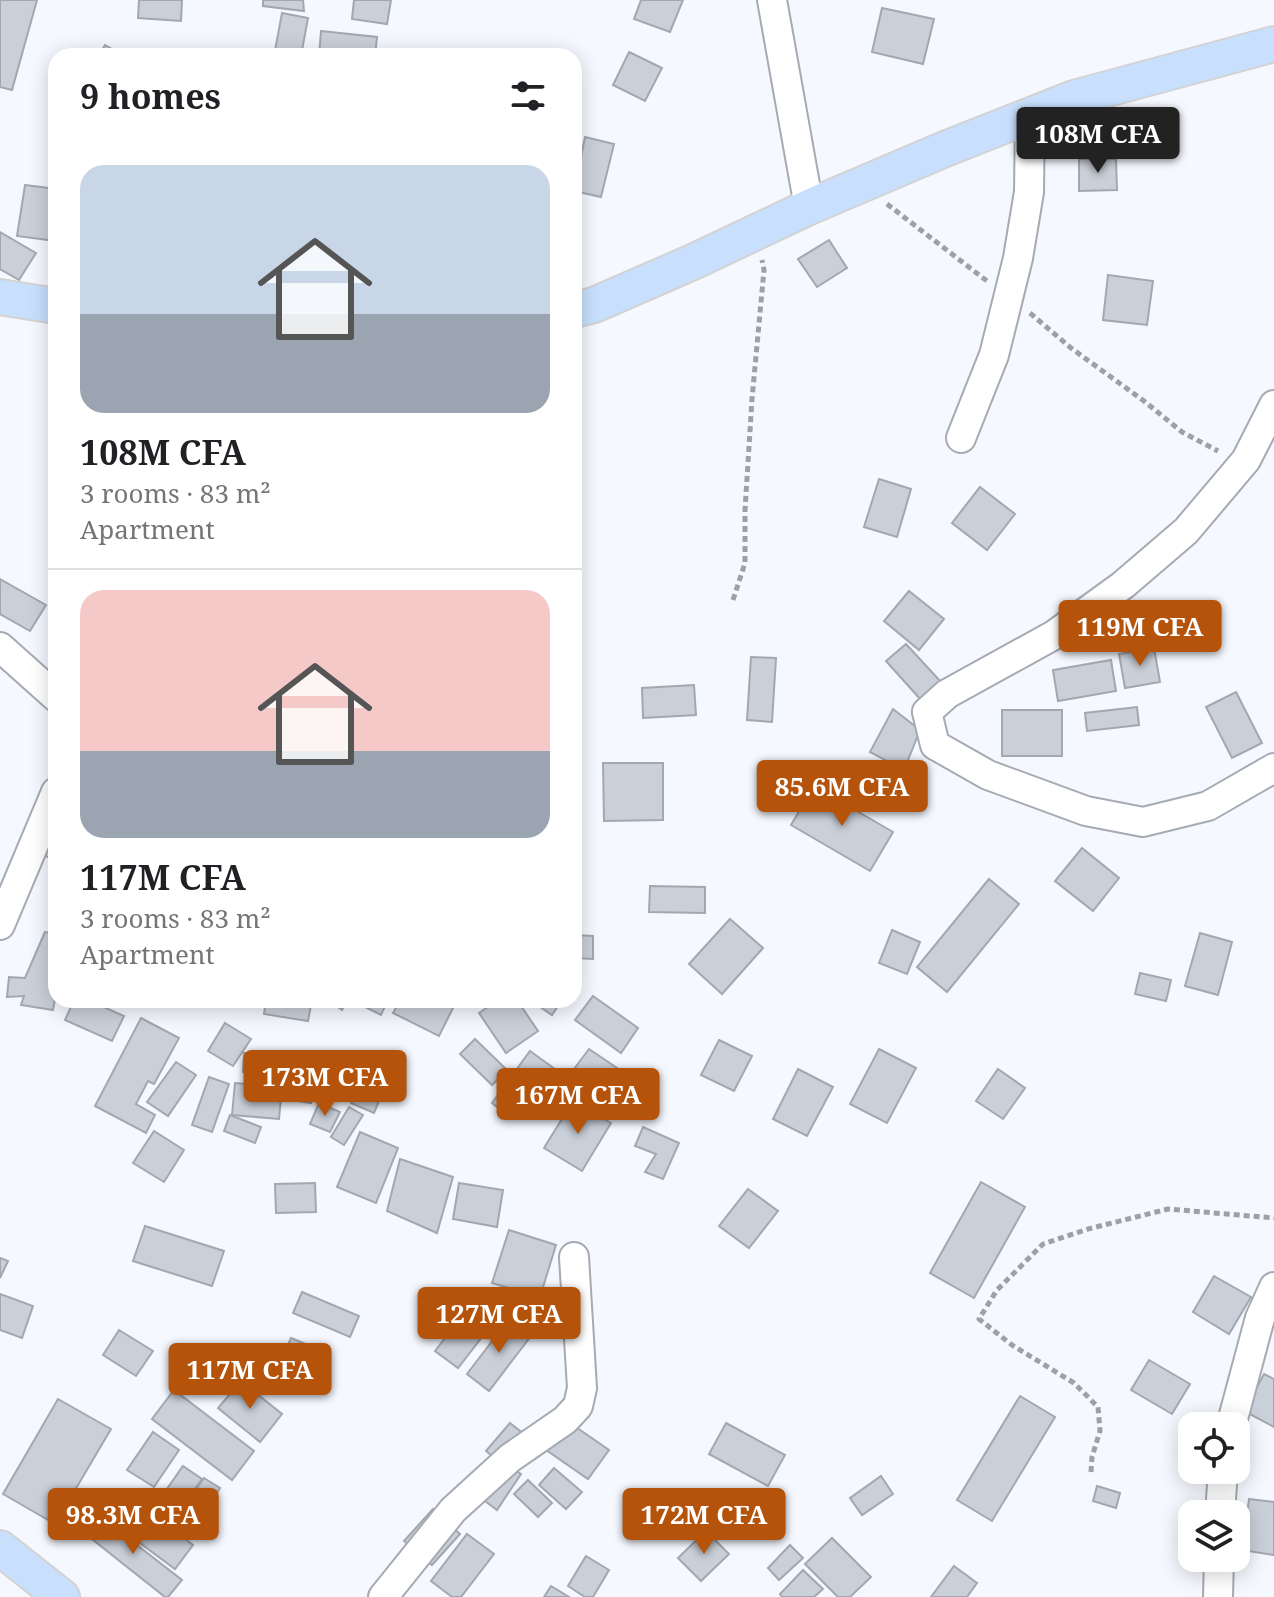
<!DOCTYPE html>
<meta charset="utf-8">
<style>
:root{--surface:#fff;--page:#f6f6f6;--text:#202124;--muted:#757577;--line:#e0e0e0;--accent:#b45309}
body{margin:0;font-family:"Noto Serif",serif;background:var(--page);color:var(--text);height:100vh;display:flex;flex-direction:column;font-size:30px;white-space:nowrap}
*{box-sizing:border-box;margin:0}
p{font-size:26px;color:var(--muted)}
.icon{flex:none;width:44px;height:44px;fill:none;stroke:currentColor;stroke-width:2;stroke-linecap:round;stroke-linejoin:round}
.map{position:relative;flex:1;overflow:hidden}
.details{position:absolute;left:48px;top:48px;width:534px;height:960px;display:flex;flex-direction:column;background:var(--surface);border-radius:24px;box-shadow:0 4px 20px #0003}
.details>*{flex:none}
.buttons{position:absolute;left:1178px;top:1412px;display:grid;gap:16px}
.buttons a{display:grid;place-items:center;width:72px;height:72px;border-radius:16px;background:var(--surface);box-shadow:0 4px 20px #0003;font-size:40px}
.price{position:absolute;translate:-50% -68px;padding:0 18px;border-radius:8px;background:var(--accent);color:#fff;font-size:26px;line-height:52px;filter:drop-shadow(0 2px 4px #0008)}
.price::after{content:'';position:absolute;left:50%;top:48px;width:24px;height:18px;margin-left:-12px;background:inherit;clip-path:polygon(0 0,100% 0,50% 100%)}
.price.current{background:#222;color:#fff}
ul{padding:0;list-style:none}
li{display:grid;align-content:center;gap:16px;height:424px;padding:0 32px}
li+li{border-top:2px solid var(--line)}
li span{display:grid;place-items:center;height:248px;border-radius:24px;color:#555}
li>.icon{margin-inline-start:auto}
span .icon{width:144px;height:144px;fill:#fffc;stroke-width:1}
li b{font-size:34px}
h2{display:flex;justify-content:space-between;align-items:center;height:96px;padding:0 32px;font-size:34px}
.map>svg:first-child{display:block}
</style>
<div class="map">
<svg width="1274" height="1597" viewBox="0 0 1274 1597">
<rect width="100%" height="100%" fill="#f5f8fe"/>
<g fill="#cad0d9" stroke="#a2a7b0" stroke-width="2">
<polygon points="0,0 37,0 12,90 0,87"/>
<polygon points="139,0 182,0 181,21 138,18"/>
<polygon points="263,0 303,0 304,11 263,6"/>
<polygon points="354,0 391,0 387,24 352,19"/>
<polygon points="641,0 683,0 670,32 634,19"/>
<polygon points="882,8 934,19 923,64 872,52"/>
<polygon points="282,13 308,18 301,56 274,56"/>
<polygon points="321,31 377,37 375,56 319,56"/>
<polygon points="105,45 124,56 99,56"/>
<polygon points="629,52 662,68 645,101 613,85"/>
<polygon points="585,137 614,144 601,197 574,191"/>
<polygon points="1079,159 1116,159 1117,190 1079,191"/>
<polygon points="25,185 56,189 56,241 17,236"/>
<polygon points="0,232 36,253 19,280 0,269"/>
<polygon points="829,240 847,268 817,287 798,259"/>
<polygon points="1108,275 1153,281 1147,325 1103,320"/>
<polygon points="879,479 911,489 897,537 864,527"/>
<polygon points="980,487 1015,514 987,550 952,523"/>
<polygon points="0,579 46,605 30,631 0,614"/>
<polygon points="909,591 944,619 919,650 884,621"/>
<polygon points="906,644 941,682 921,700 886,661"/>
<polygon points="1154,648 1160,682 1125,688 1119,654"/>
<polygon points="751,657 776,658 772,722 747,720"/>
<polygon points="1111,660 1116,691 1058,701 1053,670"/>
<polygon points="694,685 696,715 643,718 642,688"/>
<polygon points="1236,692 1262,743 1232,758 1206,707"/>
<polygon points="1137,707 1139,725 1087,731 1085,713"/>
<polygon points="893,709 920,730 904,770 870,752"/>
<rect x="1002" y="710" width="60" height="46"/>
<polygon points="603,763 663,763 663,820 604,821"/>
<polygon points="814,786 893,832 870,871 791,825"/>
<polygon points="56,828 56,860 45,856"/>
<polygon points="1082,848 1119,878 1093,911 1055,881"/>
<polygon points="989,879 1019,904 947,992 917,967"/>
<polygon points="650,886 705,887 705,913 649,912"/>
<polygon points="730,919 763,948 722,994 689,964"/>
<polygon points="892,930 920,942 907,974 879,963"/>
<polygon points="45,932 56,934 56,994 53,1010 21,1005 24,996 7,997 9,977 25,978"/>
<polygon points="1200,933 1232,942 1218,995 1185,986"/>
<polygon points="574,935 593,936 593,959 574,958"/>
<polygon points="1140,973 1171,980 1166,1001 1135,994"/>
<polygon points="593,996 638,1028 621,1053 575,1020"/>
<polygon points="74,1000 88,1000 124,1016 112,1041 65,1020"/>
<polygon points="266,1000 312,1000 308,1021 264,1014"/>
<polygon points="328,1000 347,1000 342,1010"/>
<polygon points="361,1000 388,1000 381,1015 359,1004"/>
<polygon points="400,1000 443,1000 454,1006 439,1036 393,1013"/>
<polygon points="498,1000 517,1000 538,1031 506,1053 479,1013"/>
<polygon points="530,1000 562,1000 552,1015"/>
<polygon points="141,1018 179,1038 154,1084 148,1081 136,1104 155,1115 146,1133 95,1106"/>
<polygon points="225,1023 251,1039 233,1066 208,1051"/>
<polygon points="475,1039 507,1070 492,1085 460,1054"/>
<polygon points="719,1040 752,1056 734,1091 701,1075"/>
<polygon points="589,1049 617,1068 596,1097 568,1077"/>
<polygon points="879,1049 916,1068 887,1123 850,1104"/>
<polygon points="530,1051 559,1072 527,1116 516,1109 510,1117 492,1103"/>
<polygon points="244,1053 275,1055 274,1075 243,1072"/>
<polygon points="176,1062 196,1075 168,1116 147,1102"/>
<polygon points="289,1062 316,1066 311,1103 284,1099"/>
<polygon points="327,1062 361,1072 354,1094 321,1084"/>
<polygon points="798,1069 833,1087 807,1136 773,1119"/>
<polygon points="998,1069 1025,1088 1003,1119 976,1101"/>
<polygon points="364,1072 387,1082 374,1113 351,1103"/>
<polygon points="209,1077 229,1084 212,1132 192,1125"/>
<polygon points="235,1083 282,1087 279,1119 232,1115"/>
<polygon points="573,1101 611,1123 582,1171 544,1148"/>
<polygon points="319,1103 340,1112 330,1132 310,1124"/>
<polygon points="349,1107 363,1115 344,1145 331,1137"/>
<polygon points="230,1115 261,1127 255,1143 224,1131"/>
<polygon points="643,1127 679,1143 663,1179 645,1172 656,1154 635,1146"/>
<polygon points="154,1131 184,1150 164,1182 133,1163"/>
<polygon points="360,1132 398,1148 376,1203 337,1187"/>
<polygon points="400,1159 453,1177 437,1233 387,1211"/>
<polygon points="981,1182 1025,1207 974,1298 930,1273"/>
<polygon points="315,1183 316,1212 276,1213 275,1184"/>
<polygon points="459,1183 503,1190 497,1227 453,1219"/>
<polygon points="748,1189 778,1211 749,1248 719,1226"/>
<polygon points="145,1226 224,1251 212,1286 133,1261"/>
<polygon points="509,1230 556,1245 540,1297 492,1283"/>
<polygon points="0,1258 8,1261 0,1278"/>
<polygon points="1214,1276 1251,1297 1229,1334 1193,1312"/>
<polygon points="302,1292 359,1316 350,1337 293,1313"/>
<polygon points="0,1294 33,1306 22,1338 0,1330"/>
<polygon points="466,1311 489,1328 458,1368 435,1351"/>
<polygon points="509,1319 531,1336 489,1391 467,1374"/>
<polygon points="119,1330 153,1351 136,1376 103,1355"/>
<polygon points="291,1338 318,1349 301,1388 274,1376"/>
<polygon points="1149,1360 1190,1384 1172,1414 1131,1390"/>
<polygon points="1264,1374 1274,1379 1274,1427 1244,1411"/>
<polygon points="241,1381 282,1414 260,1442 218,1408"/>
<polygon points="174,1390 254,1451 232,1480 152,1419"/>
<polygon points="1020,1396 1055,1417 992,1521 957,1500"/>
<polygon points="58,1399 111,1429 55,1524 3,1494"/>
<polygon points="560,1416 609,1450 588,1479 539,1445"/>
<polygon points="510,1423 529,1438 505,1467 486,1451"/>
<polygon points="726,1423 785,1455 768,1486 709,1454"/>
<polygon points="153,1432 179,1450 154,1487 127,1470"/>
<polygon points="183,1466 202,1479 174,1518 155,1506"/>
<polygon points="509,1466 521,1474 497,1510 485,1501"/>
<polygon points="554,1468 582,1492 566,1509 539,1485"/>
<polygon points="881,1476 893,1494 862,1515 850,1498"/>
<polygon points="204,1478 220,1488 193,1532 175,1519"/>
<polygon points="528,1480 552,1503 538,1517 514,1494"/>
<polygon points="1097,1486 1120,1493 1116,1508 1093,1501"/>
<polygon points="642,1498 679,1518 668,1538 630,1518"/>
<polygon points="132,1499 193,1545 175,1569 113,1523"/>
<polygon points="1249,1499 1274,1502 1274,1555 1242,1550"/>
<polygon points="433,1509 460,1534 432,1565 404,1541"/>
<polygon points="97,1514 182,1580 168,1597 165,1597 83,1532"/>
<polygon points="706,1531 729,1554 701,1581 678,1558"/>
<polygon points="467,1534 494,1554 461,1597 452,1597 431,1581"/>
<polygon points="832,1538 871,1577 850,1597 838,1597 805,1564"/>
<polygon points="790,1545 803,1558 779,1580 768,1568"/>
<polygon points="586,1556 609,1570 593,1597 585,1597 568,1586"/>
<polygon points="954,1566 977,1583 967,1597 931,1597"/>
<polygon points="803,1570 823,1589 814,1597 782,1597 780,1594"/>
<polygon points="551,1586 569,1597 544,1597"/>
</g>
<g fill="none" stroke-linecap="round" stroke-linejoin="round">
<g stroke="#a5aab3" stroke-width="32">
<g id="minor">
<polyline points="772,0 809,207"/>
<polyline points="1274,405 1246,460 1186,531 1123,585 1054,635 947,694 927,712 935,745 988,775 1086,811 1143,822 1208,806 1274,768"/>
<polyline points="961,438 994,355 1018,258 1029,192 1030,115"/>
<polyline points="0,647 56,697"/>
<polyline points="0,925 56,792"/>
<polyline points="1231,1426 1260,1318 1274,1287"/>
<polyline points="1220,1514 1223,1470"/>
<polyline points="383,1597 453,1510 510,1458 565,1420 578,1406 582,1388 574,1257"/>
<polyline points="1218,1597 1219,1558"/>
</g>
</g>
<g stroke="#d3d3d4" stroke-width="38">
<g id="major">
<polyline points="0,297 56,306"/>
<polyline points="574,310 594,305 695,261 809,207 945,149 1074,98 1274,44"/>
<polyline points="0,1548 62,1597"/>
</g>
</g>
<g stroke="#9da0a5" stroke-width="5" stroke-dasharray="6 4" stroke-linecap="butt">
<polyline points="887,204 987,281"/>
<polyline points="1030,313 1071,348 1144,401 1182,432 1218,451"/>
<polyline points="733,600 745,563 745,510 752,399 764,270 762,260"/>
<polyline points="1091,1472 1092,1457 1100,1431 1098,1407 1074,1383 1012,1345 979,1319 997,1290 1043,1244 1088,1229 1168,1209 1274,1218"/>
</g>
<use href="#minor" stroke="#fff" stroke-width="28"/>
<use href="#major" stroke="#c8e0fe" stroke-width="34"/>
</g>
</svg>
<div class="buttons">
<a><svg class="icon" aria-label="locate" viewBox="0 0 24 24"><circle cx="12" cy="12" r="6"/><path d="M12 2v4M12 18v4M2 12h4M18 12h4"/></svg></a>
<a><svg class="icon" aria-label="layers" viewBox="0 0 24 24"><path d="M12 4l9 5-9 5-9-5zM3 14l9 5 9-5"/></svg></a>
</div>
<b class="price current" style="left:1098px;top:175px">108M CFA</b>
<b class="price" style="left:1140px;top:668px">119M CFA</b>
<b class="price" style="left:842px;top:828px">85.6M CFA</b>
<b class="price" style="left:325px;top:1118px">173M CFA</b>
<b class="price" style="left:578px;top:1136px">167M CFA</b>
<b class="price" style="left:499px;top:1355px">127M CFA</b>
<b class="price" style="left:250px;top:1411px">117M CFA</b>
<b class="price" style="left:133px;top:1556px">98.3M CFA</b>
<b class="price" style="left:704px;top:1556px">172M CFA</b>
<section class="details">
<h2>9 homes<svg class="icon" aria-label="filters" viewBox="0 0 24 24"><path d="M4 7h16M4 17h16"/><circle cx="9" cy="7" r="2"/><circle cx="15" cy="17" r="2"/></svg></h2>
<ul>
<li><span style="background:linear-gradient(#c9d6e8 60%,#9aa5b1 0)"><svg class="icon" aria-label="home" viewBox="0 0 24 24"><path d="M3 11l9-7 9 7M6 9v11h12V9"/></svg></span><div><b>108M CFA</b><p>3 rooms · 83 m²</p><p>Apartment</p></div></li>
<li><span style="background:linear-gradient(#f6c9c9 65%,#9aa5b1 0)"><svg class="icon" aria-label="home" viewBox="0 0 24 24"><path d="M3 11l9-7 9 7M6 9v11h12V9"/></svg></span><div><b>117M CFA</b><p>3 rooms · 83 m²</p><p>Apartment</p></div></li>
</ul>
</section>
</div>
